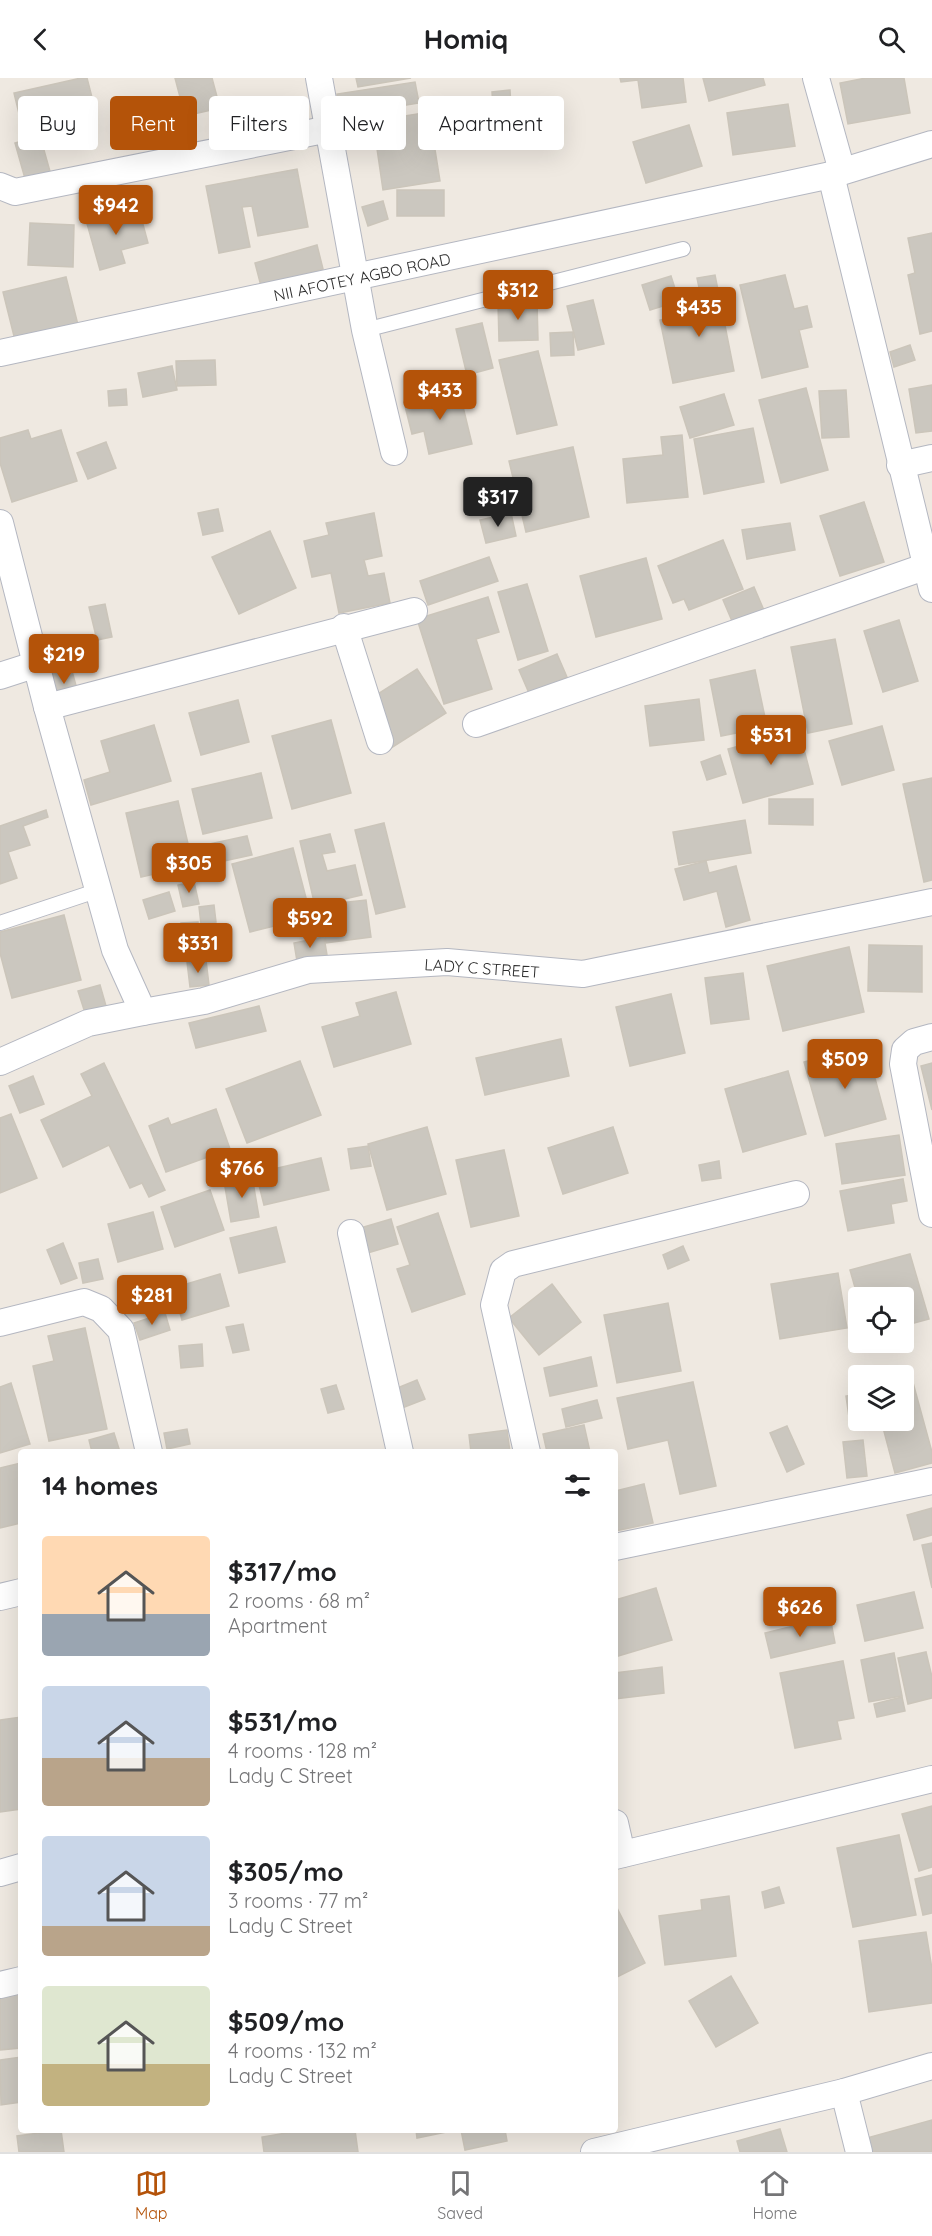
<!DOCTYPE html>
<meta charset="utf-8">
<style>
:root{--surface:#fff;--page:#f2f2f2;--text:#202124;--muted:#757577;--line:#e0e0e0;--accent:#b45309}
body{margin:0;font-family:Quicksand,sans-serif;background:var(--page);color:var(--text);height:100vh;display:flex;flex-direction:column;font-size:22px;white-space:nowrap}
*{box-sizing:border-box;margin:0}
p{font-size:20px;color:var(--muted)}
.icon{flex:none;width:33px;height:33px;fill:none;stroke:currentColor;stroke-width:2;stroke-linecap:round;stroke-linejoin:round}
.map{position:relative;flex:1;overflow:hidden}
.details{position:absolute;left:18px;top:1371px;width:600px;height:684px;display:flex;flex-direction:column;background:var(--surface);border-radius:6px;box-shadow:0 6px 24px #0002}
.details>*{flex:none}
.top-card{position:absolute;left:18px;top:18px;width:600px;height:54px;display:flex;gap:12px}
.controls{position:absolute;left:848px;top:1209px;display:grid;gap:12px}
.controls a{display:grid;place-items:center;width:66px;height:66px;border-radius:6px;background:var(--surface);box-shadow:0 6px 24px #0002;font-size:30px}
.price{position:absolute;translate:-50% -51px;padding:0 14px;border-radius:6px;background:var(--accent);color:#fff;font-size:20px;line-height:39px;filter:drop-shadow(0 2px 3px #0008)}
.price::after{content:'';position:absolute;left:50%;top:36px;width:18px;height:14px;margin-left:-9px;background:inherit;clip-path:polygon(0 0,100% 0,50% 100%)}
.price.on{background:#222;color:#fff}
ul{padding:0;list-style:none}
li{display:flex;align-items:center;gap:18px;height:150px;padding:0 24px}
li span{display:grid;place-items:center;flex:none;width:168px;height:120px;border-radius:6px;color:#555}
li>.icon{margin-inline-start:auto}
span .icon{width:72px;height:72px;fill:#fffc;stroke-width:1}
li b{font-size:26px}
h2{display:flex;justify-content:space-between;align-items:center;height:72px;padding:0 24px;font-size:26px}
.pill{padding:0 21px;border-radius:6px;background:var(--surface);box-shadow:0 6px 24px #0002;font-size:21px;line-height:54px}
.pill.on{background:var(--accent);color:#fff}
header{display:flex;justify-content:space-between;align-items:center;height:78px;padding:0 24px;background:var(--surface);font-size:27px;font-weight:700}
.tab-bar{display:flex;justify-content:space-around;align-items:center;height:84px;border-top:2px solid var(--line);background:var(--surface);font-size:16px;color:var(--muted)}
.tab-bar a{display:grid;justify-items:center;gap:3px}
.tab-bar .on{color:var(--accent)}
.map>svg:first-child{display:block}
</style>
<header><svg class="icon" aria-label="back" viewBox="0 0 24 24"><path d="M15 5l-7 7 7 7"/></svg>Homiq<svg class="icon" aria-label="search" viewBox="0 0 24 24"><circle cx="10" cy="10" r="6"/><path d="M15 15l6 6"/></svg></header>
<div class="map">
<svg width="932" height="2074" viewBox="0 0 932 2074">
<rect width="100%" height="100%" fill="#efe9e1"/>
<g fill="#cbc7bf" stroke="#cbc5ba" stroke-width="1.5">
<polygon points="81,0 87,0 97,39 61,47 59,40 22,48 14,15"/>
<polygon points="175,0 212,0 220,30 185,38"/>
<polygon points="356,0 411,0 358,9"/>
<polygon points="620,0 683,0 686,24 642,30 638,2 621,4"/>
<polygon points="703,0 763,0 765,7 709,23"/>
<polygon points="866,0 904,0 910,35 848,46 840,5"/>
<polygon points="415,4 419,25 341,38 337,16"/>
<polygon points="510,12 511,29 493,30 492,14"/>
<polygon points="788,26 795,68 733,77 727,35"/>
<polygon points="429,34 440,103 383,112 373,43"/>
<polygon points="689,47 702,88 646,105 633,64"/>
<polygon points="40,58 51,97 26,104 15,65"/>
<polygon points="297,91 308,149 258,158 252,128 242,129 250,169 219,175 206,108"/>
<rect x="397" y="112" width="47" height="26"/>
<polygon points="383,123 388,141 368,148 362,129"/>
<polygon points="138,128 148,165 121,172 125,185 100,192 86,142"/>
<polygon points="30,145 74,147 73,189 28,187"/>
<polygon points="932,155 932,253 920,256 908,197 915,195 908,160"/>
<polygon points="317,167 323,191 261,208 255,185"/>
<polygon points="715,197 734,293 673,305 660,242 704,233 697,200"/>
<polygon points="785,197 794,231 807,228 812,249 799,252 808,289 762,300 740,207"/>
<polygon points="671,198 679,223 650,232 642,207"/>
<polygon points="66,199 78,247 15,262 3,214"/>
<polygon points="593,222 604,266 578,272 567,228"/>
<polygon points="537,224 538,262 499,263 498,225"/>
<polygon points="482,245 493,290 467,297 456,251"/>
<polygon points="573,254 574,277 551,278 550,255"/>
<polygon points="910,267 915,282 894,289 890,274"/>
<polygon points="538,273 557,347 517,356 499,282"/>
<polygon points="215,282 216,307 177,308 176,283"/>
<polygon points="172,288 177,312 143,319 138,295"/>
<polygon points="932,307 932,353 916,355 909,311"/>
<polygon points="806,310 828,392 781,405 759,322"/>
<polygon points="126,311 127,327 109,328 108,313"/>
<polygon points="459,312 472,366 429,376 424,353 412,356 404,324"/>
<polygon points="846,312 849,359 822,360 819,313"/>
<polygon points="724,316 734,347 690,360 680,329"/>
<polygon points="753,350 764,404 704,416 694,361"/>
<polygon points="28,352 31,361 61,352 77,403 12,424 0,385 0,360"/>
<polygon points="682,357 688,419 627,425 623,381 663,377 661,359"/>
<polygon points="106,364 116,390 88,401 77,375"/>
<polygon points="573,369 589,439 526,454 509,383"/>
<polygon points="864,424 884,484 840,498 820,438"/>
<polygon points="218,431 223,453 203,457 198,435"/>
<polygon points="374,435 382,478 364,482 368,498 384,495 390,525 339,535 331,495 312,499 304,463 329,457 326,445"/>
<polygon points="511,435 516,458 486,465 480,442"/>
<polygon points="790,445 795,472 747,481 742,452"/>
<polygon points="270,453 296,510 239,536 212,479"/>
<polygon points="723,462 743,511 689,532 684,521 673,525 658,488"/>
<polygon points="489,479 498,503 428,527 420,503"/>
<polygon points="646,480 662,541 596,559 580,498"/>
<polygon points="527,506 548,573 518,582 498,514"/>
<polygon points="754,509 766,537 735,550 723,522"/>
<polygon points="488,519 499,554 476,561 492,611 444,626 417,541"/>
<polygon points="105,526 112,559 97,562 89,529"/>
<polygon points="899,542 918,603 883,614 864,553"/>
<polygon points="835,561 852,646 808,655 791,569"/>
<polygon points="557,576 567,599 529,615 519,592"/>
<polygon points="70,586 80,622 58,627 49,592"/>
<polygon points="417,591 446,635 388,672 359,628"/>
<polygon points="755,592 767,649 721,658 710,602"/>
<polygon points="699,621 704,662 650,668 645,628"/>
<polygon points="238,622 249,664 201,677 189,635"/>
<polygon points="331,642 351,715 292,731 272,658"/>
<polygon points="154,647 171,703 91,727 84,702 110,694 101,663"/>
<polygon points="882,648 894,692 842,707 829,663"/>
<polygon points="799,652 813,706 743,725 728,671"/>
<polygon points="720,677 726,696 707,702 701,684"/>
<polygon points="261,695 272,740 203,756 192,711"/>
<polygon points="932,700 932,802 924,804 903,706"/>
<polygon points="769,721 813,721 813,747 769,746"/>
<polygon points="178,723 193,787 141,799 126,735"/>
<polygon points="46,732 48,739 23,748 30,767 8,774 17,800 0,806 0,748"/>
<polygon points="745,742 751,775 679,787 673,754"/>
<polygon points="384,745 405,829 376,836 355,752"/>
<polygon points="330,756 335,774 322,776 327,793 355,787 362,817 315,828 300,763"/>
<polygon points="247,758 252,777 205,787 200,768"/>
<polygon points="293,770 311,839 250,854 232,786"/>
<polygon points="706,783 709,795 736,788 750,842 726,849 717,813 684,822 675,791"/>
<polygon points="194,804 199,826 183,829 178,807"/>
<polygon points="169,814 175,833 149,841 143,822"/>
<polygon points="366,822 371,859 326,865 321,827"/>
<polygon points="214,827 216,844 201,846 199,829"/>
<polygon points="64,837 81,902 12,920 0,875 0,854"/>
<polygon points="198,844 200,868 183,869 181,845"/>
<polygon points="324,859 327,877 297,883 294,865"/>
<polygon points="869,867 922,868 922,914 868,913"/>
<polygon points="849,869 864,934 783,953 767,888"/>
<polygon points="206,882 209,907 190,909 187,884"/>
<polygon points="743,895 749,941 711,946 705,900"/>
<polygon points="100,907 108,935 87,941 78,913"/>
<polygon points="396,914 411,966 334,989 322,949 360,938 356,925"/>
<polygon points="671,916 685,975 630,988 616,929"/>
<polygon points="259,928 266,953 196,970 189,945"/>
<polygon points="561,961 569,998 485,1017 476,980"/>
<polygon points="866,967 886,1041 825,1058 804,984"/>
<polygon points="300,983 321,1037 247,1065 226,1011"/>
<polygon points="104,985 165,1112 149,1119 142,1105 130,1110 109,1067 63,1089 41,1042 92,1018 81,996"/>
<polygon points="932,985 932,1032 921,988"/>
<polygon points="788,993 806,1056 743,1074 725,1011"/>
<polygon points="33,998 44,1026 20,1035 9,1008"/>
<polygon points="216,1031 230,1071 166,1094 149,1048 168,1040 171,1047"/>
<polygon points="11,1036 37,1100 0,1115 0,1040"/>
<polygon points="427,1049 446,1116 387,1132 368,1066"/>
<polygon points="613,1049 628,1095 563,1116 548,1070"/>
<polygon points="899,1057 905,1097 842,1106 836,1066"/>
<polygon points="368,1068 371,1088 351,1091 348,1071"/>
<polygon points="504,1072 519,1138 471,1149 456,1082"/>
<polygon points="321,1080 329,1112 264,1127 256,1095"/>
<polygon points="719,1083 721,1100 702,1103 699,1087"/>
<polygon points="252,1098 259,1139 231,1144 224,1103"/>
<polygon points="903,1101 907,1123 891,1126 894,1145 848,1153 840,1113"/>
<polygon points="210,1112 224,1152 175,1169 161,1129"/>
<polygon points="153,1134 163,1171 118,1184 108,1146"/>
<polygon points="438,1135 465,1216 412,1234 397,1191 410,1187 397,1149"/>
<polygon points="391,1141 398,1166 364,1176 357,1151"/>
<polygon points="276,1149 285,1184 239,1195 230,1160"/>
<polygon points="63,1165 77,1200 61,1206 47,1172"/>
<polygon points="683,1168 689,1182 668,1191 663,1177"/>
<polygon points="910,1176 929,1241 903,1248 903,1220 858,1220 850,1192"/>
<polygon points="98,1181 103,1201 83,1205 79,1185"/>
<polygon points="838,1195 847,1250 780,1261 771,1206"/>
<polygon points="220,1196 229,1228 182,1242 173,1210"/>
<polygon points="552,1206 581,1244 539,1277 509,1240"/>
<polygon points="668,1225 681,1293 617,1305 604,1237"/>
<polygon points="165,1235 170,1252 140,1262 134,1245"/>
<polygon points="243,1246 249,1272 233,1275 226,1249"/>
<polygon points="85,1250 107,1351 49,1363 33,1288 54,1283 48,1258"/>
<polygon points="202,1266 203,1288 181,1290 179,1268"/>
<polygon points="591,1279 597,1308 550,1318 544,1290"/>
<polygon points="909,1290 932,1374 932,1385 895,1395 881,1342 903,1342 903,1298 878,1298"/>
<polygon points="417,1302 425,1321 402,1330 395,1311"/>
<polygon points="693,1304 716,1408 680,1416 668,1362 628,1371 617,1320"/>
<polygon points="11,1305 30,1366 0,1375 0,1309"/>
<polygon points="336,1307 344,1331 328,1335 321,1311"/>
<polygon points="858,1316 858,1342 868,1343 850,1346 846,1318"/>
<polygon points="597,1322 602,1340 566,1349 562,1331"/>
<polygon points="584,1347 590,1374 547,1374 543,1356"/>
<polygon points="787,1348 804,1386 787,1394 770,1355"/>
<polygon points="187,1351 190,1366 167,1371 164,1355"/>
<polygon points="507,1352 510,1374 471,1374 469,1357"/>
<polygon points="114,1355 120,1374 92,1374 89,1362"/>
<polygon points="863,1362 867,1398 847,1400 843,1364"/>
<polygon points="21,1385 21,1445 0,1450 0,1390"/>
<polygon points="644,1406 653,1445 615,1453 615,1413"/>
<polygon points="932,1430 932,1457 914,1462 907,1437"/>
<polygon points="932,1465 932,1510 922,1467"/>
<polygon points="656,1510 672,1562 615,1579 615,1522"/>
<polygon points="914,1514 923,1550 865,1563 857,1527"/>
<polygon points="830,1539 835,1565 771,1580 765,1555"/>
<polygon points="926,1574 932,1599 932,1620 908,1626 898,1580"/>
<polygon points="894,1575 902,1618 869,1624 861,1582"/>
<polygon points="843,1583 854,1640 837,1643 841,1661 795,1670 780,1595"/>
<polygon points="662,1589 664,1615 615,1621 615,1595"/>
<polygon points="902,1619 905,1633 877,1639 874,1626"/>
<polygon points="21,1639 21,1731 0,1734 0,1642"/>
<polygon points="932,1728 932,1789 919,1793 902,1736"/>
<polygon points="899,1757 916,1837 853,1849 837,1770"/>
<polygon points="932,1797 932,1835 923,1837 915,1801"/>
<polygon points="779,1809 784,1825 765,1830 762,1814"/>
<polygon points="729,1818 736,1878 665,1887 659,1838 702,1832 701,1822"/>
<polygon points="615,1826 645,1885 615,1900"/>
<polygon points="926,1854 932,1891 932,1925 869,1934 859,1863"/>
<polygon points="731,1898 758,1945 716,1969 689,1923"/>
<polygon points="21,1913 21,1970 0,1972 0,1915"/>
<polygon points="21,1979 21,2024 1,2027 0,1982"/>
<polygon points="932,2042 932,2074 871,2074 867,2060"/>
<polygon points="780,2051 787,2074 740,2074 737,2063"/>
<polygon points="61,2052 64,2074 19,2074 17,2058"/>
<polygon points="304,2052 355,2052 358,2074 264,2074 262,2059"/>
<polygon points="416,2052 456,2052 417,2060"/>
<polygon points="461,2052 505,2052 507,2063 465,2072"/>
</g>
<g fill="none" stroke-linecap="round" stroke-linejoin="round">
<g stroke="#b4b7c1" stroke-width="16">
<g id="lane">
<polyline points="365,252 683,171"/>
<polyline points="0,845 99,812"/>
</g>
</g>
<g stroke="#b4b7c1" stroke-width="28">
<g id="street">
<polyline points="319,0 365,252 394,374"/>
<polyline points="816,0 842,93"/>
<polyline points="831,97 932,511"/>
<polyline points="0,108 15,114 329,51"/>
<polyline points="0,275 831,97 932,66"/>
<polyline points="900,387 932,380"/>
<polyline points="0,445 47,629 115,872 143,934 204,923 308,892 447,884 583,896 932,824"/>
<polyline points="344,549 380,663"/>
<polyline points="0,598 37,586"/>
<polyline points="47,629 414,533"/>
<polyline points="476,646 927,488"/>
<polyline points="932,959 914,964 905,972 903,986 932,1136"/>
<polyline points="0,984 88,945 143,934"/>
<polyline points="351,1155 400,1374"/>
<polyline points="0,1245 84,1224 101,1231 121,1252 149,1374"/>
<polyline points="527,1374 494,1227 503,1193 513,1186 796,1116"/>
<polyline points="615,1469 932,1403"/>
<polyline points="0,1519 21,1514"/>
<polyline points="615,1745 622,1776"/>
<polyline points="615,1778 932,1701"/>
<polyline points="0,1795 21,1789"/>
<polyline points="0,1907 21,1902"/>
<polyline points="844,2014 859,2074"/>
<polyline points="594,2074 844,2014 932,1988"/>
</g>
</g>
<use href="#lane" stroke="#fff" stroke-width="14"/>
<use href="#street" stroke="#fff" stroke-width="26"/>
</g>
<g text-anchor="middle" stroke-width="6" stroke-linejoin="round" paint-order="stroke">
<g font-size="16" fill="#2e2e2e" stroke="#fff">
<text transform="translate(362 199) rotate(-12)" y="6">NII AFOTEY AGBO ROAD</text>
<text transform="translate(482 890) rotate(4)" y="6">LADY C STREET</text>
</g>
</g>
</svg>
<div class="controls">
<a><svg class="icon" aria-label="locate" viewBox="0 0 24 24"><circle cx="12" cy="12" r="6"/><path d="M12 2v4M12 18v4M2 12h4M18 12h4"/></svg></a>
<a><svg class="icon" aria-label="layers" viewBox="0 0 24 24"><path d="M12 4l9 5-9 5-9-5zM3 14l9 5 9-5"/></svg></a>
</div>
<b class="price" style="left:116px;top:158px">$942</b>
<b class="price" style="left:518px;top:243px">$312</b>
<b class="price" style="left:699px;top:260px">$435</b>
<b class="price" style="left:440px;top:343px">$433</b>
<b class="price on" style="left:498px;top:450px">$317</b>
<b class="price" style="left:64px;top:607px">$219</b>
<b class="price" style="left:771px;top:688px">$531</b>
<b class="price" style="left:189px;top:816px">$305</b>
<b class="price" style="left:310px;top:871px">$592</b>
<b class="price" style="left:198px;top:896px">$331</b>
<b class="price" style="left:845px;top:1012px">$509</b>
<b class="price" style="left:242px;top:1121px">$766</b>
<b class="price" style="left:152px;top:1248px">$281</b>
<b class="price" style="left:800px;top:1560px">$626</b>
<div class="top-card">
<a class="pill">Buy</a>
<a class="pill on">Rent</a>
<a class="pill">Filters</a>
<a class="pill">New</a>
<a class="pill">Apartment</a>
</div>
<section class="details">
<h2>14 homes<svg class="icon" aria-label="filters" viewBox="0 0 24 24"><path d="M4 7h16M4 17h16"/><circle cx="9" cy="7" r="2"/><circle cx="15" cy="17" r="2"/></svg></h2>
<ul>
<li><span style="background:linear-gradient(#ffd9b3 65%,#9aa5b1 0)"><svg class="icon" aria-label="home" viewBox="0 0 24 24"><path d="M3 11l9-7 9 7M6 9v11h12V9"/></svg></span><div><b>$317/mo</b><p>2 rooms · 68 m²</p><p>Apartment</p></div></li>
<li><span style="background:linear-gradient(#c9d6e8 60%,#b9a48a 0)"><svg class="icon" aria-label="home" viewBox="0 0 24 24"><path d="M3 11l9-7 9 7M6 9v11h12V9"/></svg></span><div><b>$531/mo</b><p>4 rooms · 128 m²</p><p>Lady C Street</p></div></li>
<li><span style="background:linear-gradient(#c9d6e8 75%,#b9a48a 0)"><svg class="icon" aria-label="home" viewBox="0 0 24 24"><path d="M3 11l9-7 9 7M6 9v11h12V9"/></svg></span><div><b>$305/mo</b><p>3 rooms · 77 m²</p><p>Lady C Street</p></div></li>
<li><span style="background:linear-gradient(#dfe7d0 65%,#c2b280 0)"><svg class="icon" aria-label="home" viewBox="0 0 24 24"><path d="M3 11l9-7 9 7M6 9v11h12V9"/></svg></span><div><b>$509/mo</b><p>4 rooms · 132 m²</p><p>Lady C Street</p></div></li>
</ul>
</section>
</div>
<nav class="tab-bar">
<a class="on"><svg class="icon" aria-label="map" viewBox="0 0 24 24"><path d="M3 6l6-2 6 2 6-2v14l-6 2-6-2-6 2zM9 4v14M15 6v14"/></svg>Map</a>
<a><svg class="icon" aria-label="saved" viewBox="0 0 24 24"><path d="M7 4h10v16l-5-4-5 4z"/></svg>Saved</a>
<a><svg class="icon" aria-label="home" viewBox="0 0 24 24"><path d="M3 11l9-7 9 7M6 9v11h12V9"/></svg>Home</a>
</nav>
